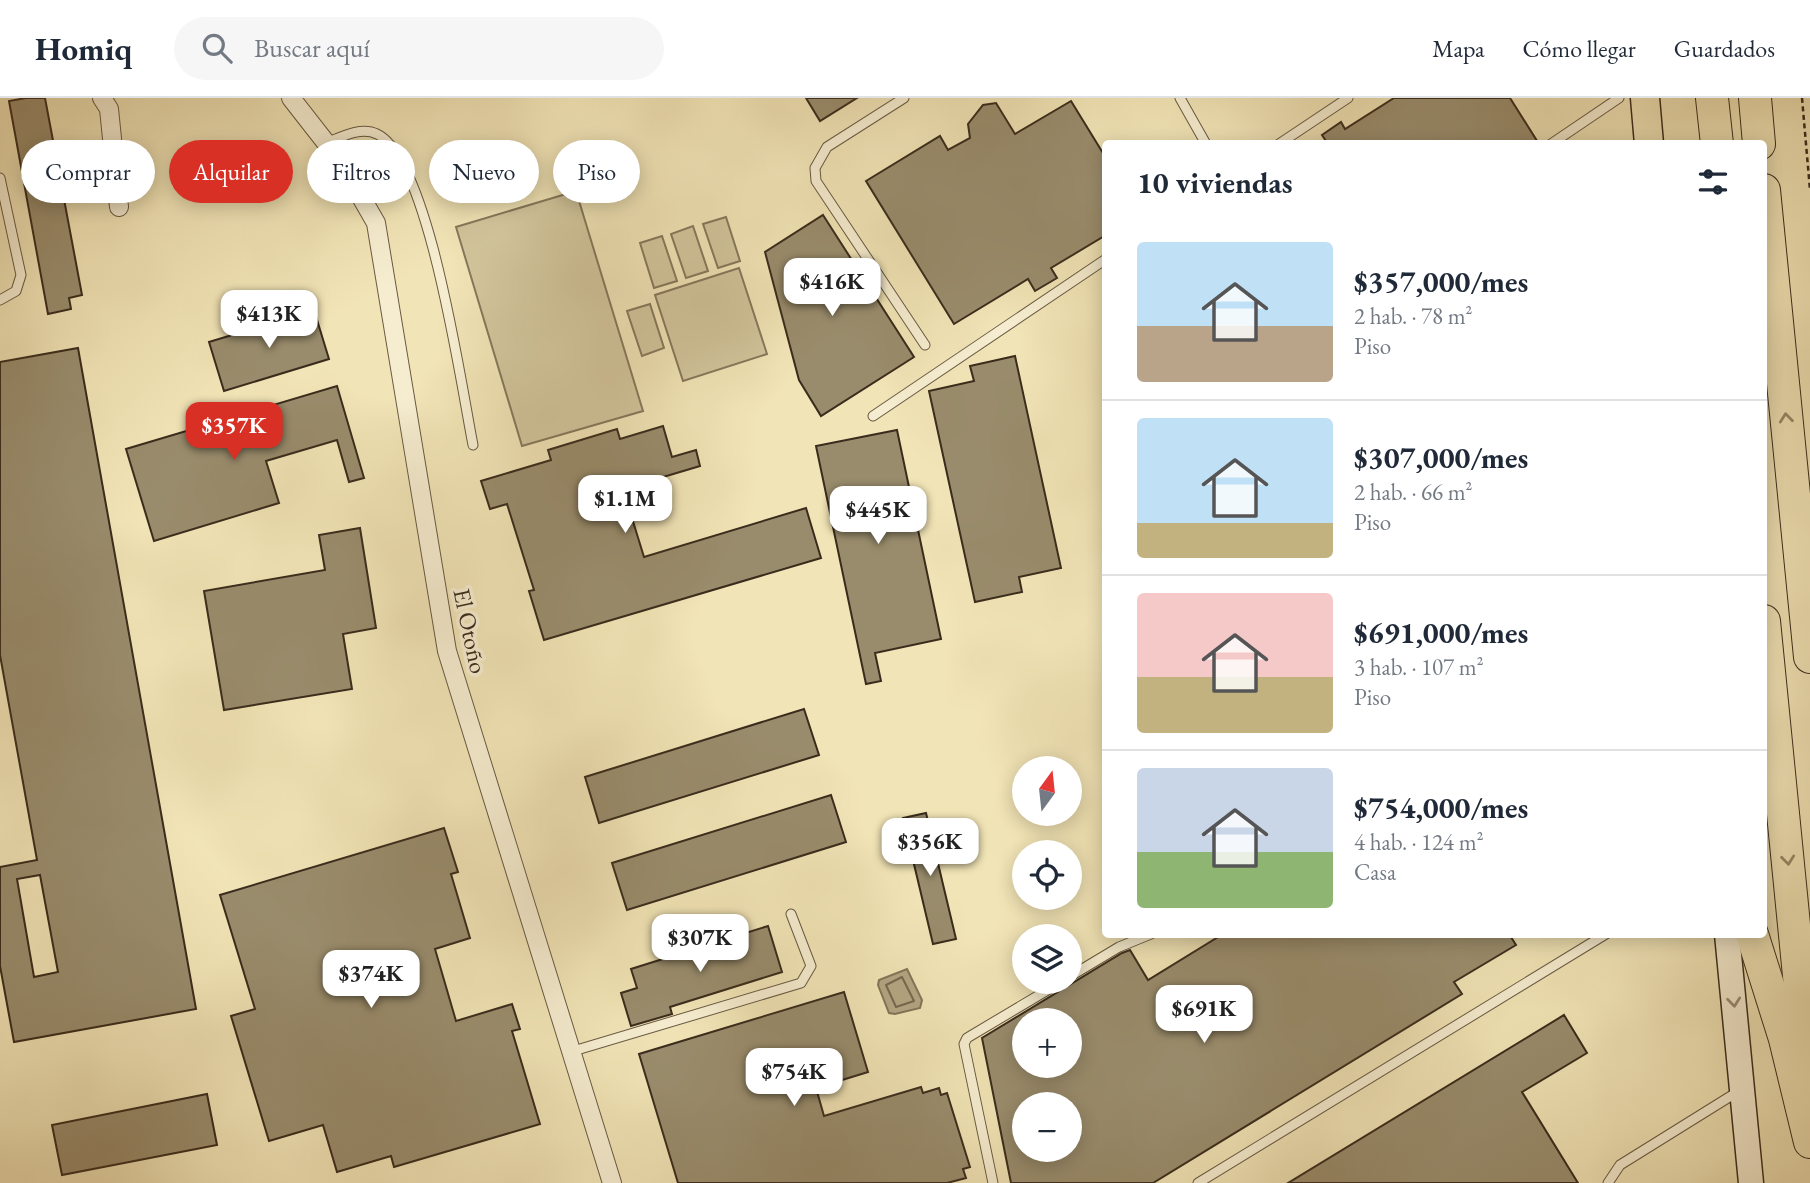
<!DOCTYPE html>
<html lang="es">
<meta charset="utf-8">
<style>
:root{--surface:#fff;--page:#f6f6f7;--text:#1f2937;--muted:#747a83;--line:#e0e1e3;--accent:#d93025}
body{margin:0;font-family:"EB Garamond",serif;background:var(--page);color:var(--text);height:100vh;display:flex;flex-direction:column;font-size:26px;white-space:nowrap}
*{box-sizing:border-box;margin:0}
p{font-size:23px;color:var(--muted)}
.icon{flex:none;width:38px;height:38px;fill:none;stroke:currentColor;stroke-width:2;stroke-linecap:round;stroke-linejoin:round}
.map{position:relative;flex:1;overflow:hidden}
.side{position:absolute;left:1102px;top:42px;width:665px;height:798px;display:flex;flex-direction:column;background:var(--surface);border-radius:7px;box-shadow:0 4px 18px #0003}
.side>*{flex:none}
.banner{position:absolute;left:21px;top:42px;width:665px;height:63px;display:flex;gap:14px}
.needle{width:46px;rotate:15deg}
.fabs{position:absolute;left:1012px;top:658px;display:grid;gap:14px}
.fabs a{display:grid;place-items:center;width:70px;height:70px;border-radius:50%;background:var(--surface);box-shadow:0 4px 18px #0003;font-size:35px}
.price{position:absolute;translate:-50% -60px;padding:0 16px;border-radius:14px;background:#fff;color:#222;font-size:23px;line-height:46px;filter:drop-shadow(0 2px 4px #0008)}
.price::after{content:'';position:absolute;left:50%;top:42px;width:21px;height:16px;margin-left:-10px;background:inherit;clip-path:polygon(0 0,100% 0,50% 100%)}
.price.current{background:var(--accent);color:#fff}
ul{padding:0;list-style:none}
li{display:flex;align-items:center;gap:21px;height:175px;padding:0 35px}
li+li{border-top:2px solid var(--line)}
li span{display:grid;place-items:center;flex:none;width:196px;height:140px;border-radius:7px;color:#555}
li>.icon{margin-inline-start:auto}
span .icon{width:84px;height:84px;fill:#fffc;stroke-width:1}
li b{font-size:30px}
h2{display:flex;justify-content:space-between;align-items:center;height:84px;padding:0 35px;font-size:30px}
.tag{padding:0 24px;border-radius:32px;background:var(--surface);box-shadow:0 4px 18px #0003;font-size:24px;line-height:63px}
.tag.current{background:var(--accent);color:#fff}
header{display:flex;align-items:center;gap:42px;box-sizing:border-box;height:98px;padding:0 35px;background:var(--surface);border-bottom:2px solid var(--line)}
header strong{font-size:33px}
nav{display:flex;gap:38px;margin-inline-start:auto;font-size:24px}
.search{width:490px;height:63px;background:var(--page);display:flex;align-items:center;gap:18px;box-sizing:border-box;padding:0 24px;border-radius:38px;color:var(--muted);font-size:26px}
.map>svg:first-child{display:block}
</style>
<header>
<strong>Homiq</strong>
<div class="search"><svg class="icon" aria-label="search" viewBox="0 0 24 24"><circle cx="10" cy="10" r="6"/><path d="M15 15l6 6"/></svg>Buscar aquí</div>
<nav><a>Mapa</a><a>Cómo llegar</a><a>Guardados</a></nav>
</header>
<div class="map">
<svg width="1810" height="1085" viewBox="0 0 1810 1085">
<rect width="100%" height="100%" fill="#f1e4b6"/>
<filter id="stains"><feTurbulence type="fractalNoise" baseFrequency=".00286" numOctaves="4"/><feColorMatrix values="0 0 0 0 .2 0 0 0 0 .09 0 0 0 0 .02 0 0 0 .5 -.17"/></filter>
<radialGradient id="worn" r=".72"><stop offset=".6" stop-color="#630" stop-opacity="0"/><stop offset="1" stop-color="#630" stop-opacity=".3"/></radialGradient>
<g fill="#d2c59c" stroke="#86785c" stroke-width="2">
<polygon points="576,93 643,313 522,348 456,129"/>
<polygon points="726,119 740,163 718,170 703,126"/>
<polygon points="693,128 708,173 686,180 671,136"/>
<polygon points="662,138 677,183 654,190 640,145"/>
<polygon points="739,170 767,256 683,283 655,197"/>
<polygon points="650,206 664,250 642,258 627,213"/>
</g>
<polygon fill="#b3a582" stroke="#837559" stroke-width="2" points="907,871 922,902 920,910 895,916 889,915 878,887 879,882"/>
<g fill="none" stroke-linecap="round" stroke-linejoin="round">
<polygon stroke="#76684f" stroke-width="2" points="902,879 914,903 896,909 886,887"/>
</g>
<g fill="#998c6c" stroke="#3a2c1c" stroke-width="2" fill-rule="evenodd">
<polygon points="26,0 45,0 82,197 69,200 71,211 48,216 9,3"/>
<polygon points="806,0 857,0 820,23"/>
<polygon points="1394,0 1510,0 1539,46 1328,46 1322,37 1341,24 1345,31"/>
<polygon points="1071,3 1106,60 1106,137 1051,170 1057,180 1035,193 1028,181 954,226 866,83 940,38 948,52 970,40 968,26 983,7 996,5 1015,36"/>
<polygon points="823,117 914,259 821,318 799,282 765,154"/>
<polygon points="314,212 329,261 224,293 209,244"/>
<path d="M78,250L196,911L14,944L0,868V769L37,762L0,557V264ZM40,777L58,874L34,879L17,781Z"/>
<polygon points="1015,258 1061,470 1019,479 1022,494 975,504 929,293 974,283 970,268"/>
<polygon points="337,288 364,380 349,384 337,342 266,363 279,405 154,443 126,351"/>
<polygon points="663,328 672,359 696,352 700,368 623,391 644,459 806,410 821,460 544,542 529,493 534,492 507,406 490,411 481,383 551,362 548,352 617,331 620,341"/>
<polygon points="897,332 941,541 875,555 881,583 866,586 816,348"/>
<polygon points="360,430 376,530 343,536 352,591 224,612 204,493 325,472 319,437"/>
<polygon points="804,611 819,657 599,725 585,679"/>
<polygon points="831,697 846,744 627,812 612,765"/>
<polygon points="926,715 956,841 933,846 903,720"/>
<polygon points="444,730 458,774 451,776 470,840 435,851 456,923 512,906 520,931 512,933 540,1026 394,1069 391,1058 337,1074 323,1027 269,1043 231,918 255,911 220,797"/>
<polygon points="768,828 782,874 670,909 672,916 631,928 621,895 637,890 631,871"/>
<path d="M1223,836H1509L1516,847L1454,884L1462,896L1153,1085H1011L982,940L1122,855L1130,852L1148,882ZM1024,922H1069V968H1024ZM1024,1006H1069V1052H1024Z"/>
<polygon points="844,894 868,974 816,990 824,1018 921,989 923,995 939,990 941,997 947,995 970,1069 963,1071 966,1080 947,1085 678,1085 639,956"/>
<polygon points="1564,917 1587,955 1522,994 1578,1085 1288,1085"/>
<polygon points="207,996 217,1047 62,1077 52,1027"/>
</g>
<g fill="none" stroke-linecap="round" stroke-linejoin="round">
<g stroke="#685a42" stroke-width="11">
<g id="lane">
<polyline points="904,0 827,49 815,70 816,83 925,247"/>
<polyline points="1180,0 1206,46"/>
<path d="M326,45C341,39 361,28 377,36C429,60 461,287 473,347"/>
<polyline points="1279,46 1348,0"/>
<polyline points="1551,46 1619,0"/>
<polyline points="0,80 21,177 16,193 0,202"/>
<polyline points="873,318 1106,161"/>
<polyline points="1069,879 1119,849 1151,836"/>
<polyline points="570,954 801,885 811,868 791,816"/>
<polyline points="993,1085 964,946 967,940 1061,884"/>
<polyline points="1198,1085 1606,836"/>
<polyline points="1608,1085 1620,1067 1739,993"/>
</g>
</g>
<g stroke="#685a42" stroke-width="20">
<g id="street">
<polyline points="102,0 109,11 119,109"/>
<polyline points="291,0 341,64 376,125 447,553 612,1085"/>
</g>
</g>
<g stroke="#3a2c1c" stroke-width="27">
<polyline id="secondary" points="1727,836 1751,1085"/>
</g>
<g stroke="#3a2c1c" stroke-width="31">
<polyline id="primary" points="1645,0 1649,46"/>
</g>
<g stroke="#3a2c1c" stroke-width="34">
<g id="highway">
<polyline points="1712,0 1717,46"/>
<polyline points="1755,0 1759,46"/>
<polyline points="1764,92 1810,559"/>
<polyline points="1764,523 1810,989"/>
<polyline points="1752,836 1785,941 1810,1044"/>
</g>
</g>
<polyline stroke="#3a2c1c" stroke-width="2.5" stroke-dasharray="5 3.5" stroke-linecap="butt" points="1802,0 1810,92"/>
<use href="#lane" stroke="#f6edd0" stroke-width="9"/>
<use href="#street" stroke="#f6edd0" stroke-width="18"/>
<use href="#secondary" stroke="#f6edd0" stroke-width="24"/>
<use href="#primary" stroke="#f1e4b6" stroke-width="28"/>
<use href="#highway" stroke="#f1e4b6" stroke-width="32"/>
</g>
<defs><path id="oneway-chevron" d="M-2-3.5L2.5 0L-2 3.5" fill="none" stroke-width="1.6" stroke-linecap="round" stroke-linejoin="round" transform="scale(1.75)"/></defs>
<g stroke="#968869">
<use href="#oneway-chevron" transform="translate(1786 320) rotate(-96)"/>
<use href="#oneway-chevron" transform="translate(1788 762) rotate(84)"/>
</g>
<use stroke="#988c76" href="#oneway-chevron" transform="translate(1734 904) rotate(84)"/>
<g text-anchor="middle" stroke-width="7" stroke-linejoin="round" paint-order="stroke">
<g font-size="24" fill="#3a2c1c" stroke="#f6edd0">
<text transform="translate(470 533) rotate(78)" y="8">El Otoño</text>
</g>
</g>
<rect width="100%" height="100%" filter="url(#stains)"/>
<rect width="100%" height="100%" fill="url(#worn)"/>
</svg>
<div class="fabs">
<a><svg class="needle" viewBox="-14 -14 28 28"><path d="M0-13l5 13h-10z" fill="#e53935"/><path d="M0 13l5-13h-10z" fill="#747a83"/></svg></a>
<a><svg class="icon" aria-label="locate" viewBox="0 0 24 24"><circle cx="12" cy="12" r="6"/><path d="M12 2v4M12 18v4M2 12h4M18 12h4"/></svg></a>
<a><svg class="icon" aria-label="layers" viewBox="0 0 24 24"><path d="M12 4l9 5-9 5-9-5zM3 14l9 5 9-5"/></svg></a>
<a>+</a>
<a>−</a>
</div>
<b class="price" style="left:832px;top:220px">$416K</b>
<b class="price" style="left:269px;top:252px">$413K</b>
<b class="price current" style="left:234px;top:364px">$357K</b>
<b class="price" style="left:625px;top:437px">$1.1M</b>
<b class="price" style="left:878px;top:448px">$445K</b>
<b class="price" style="left:930px;top:780px">$356K</b>
<b class="price" style="left:700px;top:876px">$307K</b>
<b class="price" style="left:371px;top:912px">$374K</b>
<b class="price" style="left:1204px;top:947px">$691K</b>
<b class="price" style="left:794px;top:1010px">$754K</b>
<div class="banner">
<a class="tag">Comprar</a>
<a class="tag current">Alquilar</a>
<a class="tag">Filtros</a>
<a class="tag">Nuevo</a>
<a class="tag">Piso</a>
</div>
<section class="side">
<h2>10 viviendas<svg class="icon" aria-label="filters" viewBox="0 0 24 24"><path d="M4 7h16M4 17h16"/><circle cx="9" cy="7" r="2"/><circle cx="15" cy="17" r="2"/></svg></h2>
<ul>
<li><span style="background:linear-gradient(#bfe0f5 60%,#b9a48a 0)"><svg class="icon" aria-label="home" viewBox="0 0 24 24"><path d="M3 11l9-7 9 7M6 9v11h12V9"/></svg></span><div><b>$357,000/mes</b><p>2 hab. · 78 m²</p><p>Piso</p></div></li>
<li><span style="background:linear-gradient(#bfe0f5 75%,#c2b280 0)"><svg class="icon" aria-label="home" viewBox="0 0 24 24"><path d="M3 11l9-7 9 7M6 9v11h12V9"/></svg></span><div><b>$307,000/mes</b><p>2 hab. · 66 m²</p><p>Piso</p></div></li>
<li><span style="background:linear-gradient(#f6c9c9 60%,#c2b280 0)"><svg class="icon" aria-label="home" viewBox="0 0 24 24"><path d="M3 11l9-7 9 7M6 9v11h12V9"/></svg></span><div><b>$691,000/mes</b><p>3 hab. · 107 m²</p><p>Piso</p></div></li>
<li><span style="background:linear-gradient(#c9d6e8 60%,#8fb573 0)"><svg class="icon" aria-label="home" viewBox="0 0 24 24"><path d="M3 11l9-7 9 7M6 9v11h12V9"/></svg></span><div><b>$754,000/mes</b><p>4 hab. · 124 m²</p><p>Casa</p></div></li>
</ul>
</section>
</div>
